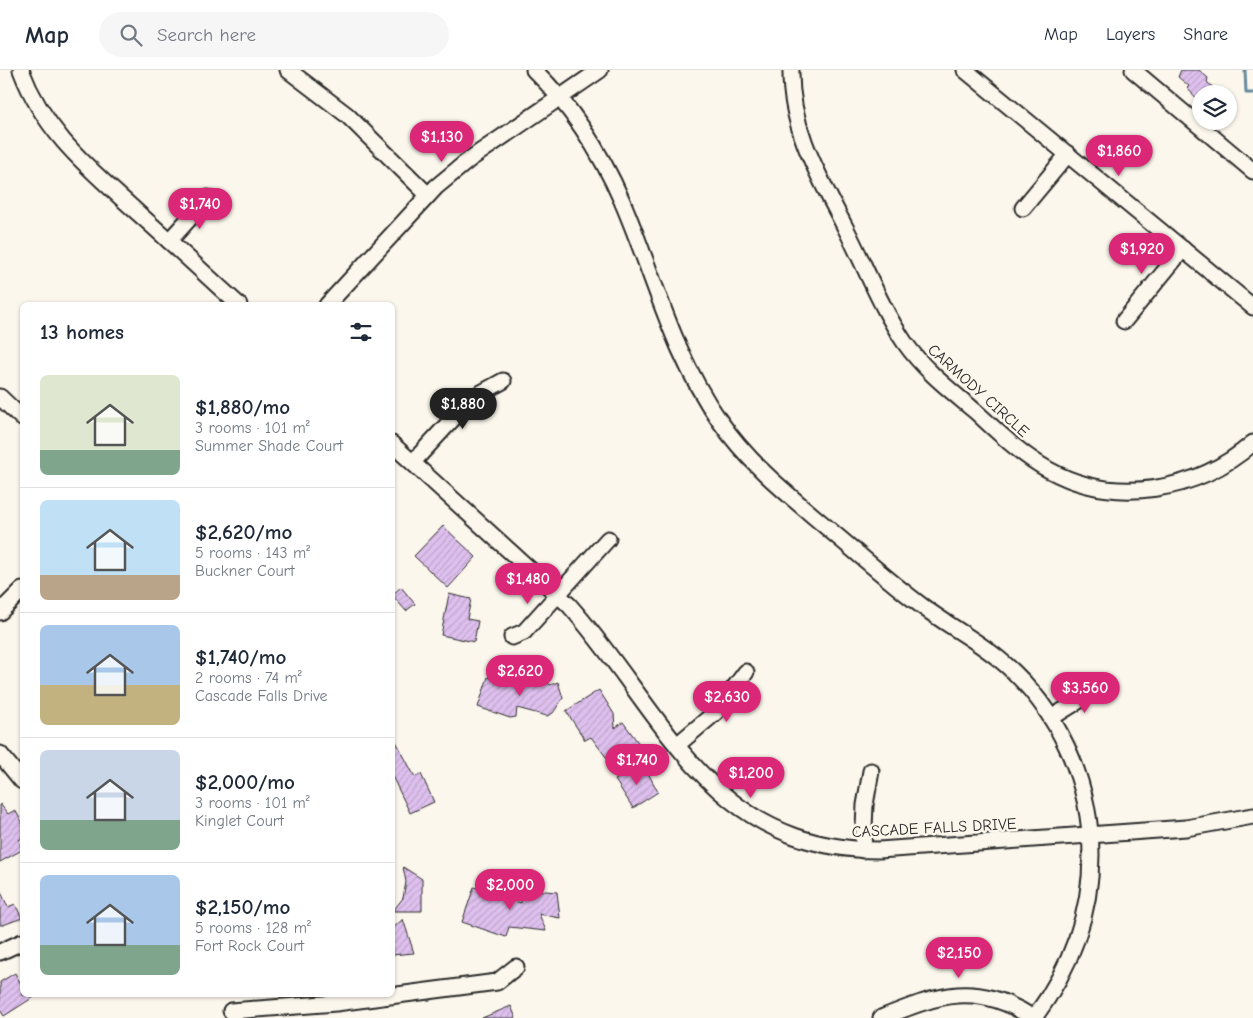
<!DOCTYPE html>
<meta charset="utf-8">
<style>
:root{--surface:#fff;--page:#f6f6f7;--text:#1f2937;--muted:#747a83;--line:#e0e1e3;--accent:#db2777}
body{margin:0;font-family:"Comic Neue",sans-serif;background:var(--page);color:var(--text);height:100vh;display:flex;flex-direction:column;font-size:19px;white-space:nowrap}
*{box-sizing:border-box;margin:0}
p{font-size:16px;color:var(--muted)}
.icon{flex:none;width:28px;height:28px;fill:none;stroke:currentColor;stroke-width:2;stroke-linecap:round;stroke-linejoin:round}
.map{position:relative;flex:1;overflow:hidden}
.panel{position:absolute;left:20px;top:232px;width:375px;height:695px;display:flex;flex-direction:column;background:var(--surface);border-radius:8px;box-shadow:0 1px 4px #0004}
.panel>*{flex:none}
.fabs{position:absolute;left:1192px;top:15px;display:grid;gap:10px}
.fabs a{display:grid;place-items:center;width:45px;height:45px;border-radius:50%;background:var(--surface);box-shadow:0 1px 4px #0004;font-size:25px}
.price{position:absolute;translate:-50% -42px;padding:0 11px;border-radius:18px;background:var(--accent);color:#fff;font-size:16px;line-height:32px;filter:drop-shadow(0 1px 2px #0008)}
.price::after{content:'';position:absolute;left:50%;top:30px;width:15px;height:11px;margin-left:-8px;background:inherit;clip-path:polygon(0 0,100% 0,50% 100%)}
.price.on{background:#222;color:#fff}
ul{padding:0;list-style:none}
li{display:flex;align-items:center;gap:15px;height:125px;padding:0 20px}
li+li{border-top:1px solid var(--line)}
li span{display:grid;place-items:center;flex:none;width:140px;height:100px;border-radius:8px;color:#555}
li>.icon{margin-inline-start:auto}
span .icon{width:60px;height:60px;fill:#fffc;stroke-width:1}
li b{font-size:21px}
h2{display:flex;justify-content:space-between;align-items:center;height:60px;padding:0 20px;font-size:21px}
header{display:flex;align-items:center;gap:30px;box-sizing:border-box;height:70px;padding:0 25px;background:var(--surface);border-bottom:1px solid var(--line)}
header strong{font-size:24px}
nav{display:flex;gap:28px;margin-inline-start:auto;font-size:18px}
.search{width:350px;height:45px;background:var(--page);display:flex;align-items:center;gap:12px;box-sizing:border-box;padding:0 18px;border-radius:28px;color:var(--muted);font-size:19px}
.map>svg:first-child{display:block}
</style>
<header>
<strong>Map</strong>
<div class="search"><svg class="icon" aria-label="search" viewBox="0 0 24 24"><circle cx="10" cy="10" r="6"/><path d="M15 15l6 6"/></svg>Search here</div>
<nav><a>Map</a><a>Layers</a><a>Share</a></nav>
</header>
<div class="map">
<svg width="1253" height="948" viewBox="0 0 1253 948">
<defs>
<pattern id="building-hatch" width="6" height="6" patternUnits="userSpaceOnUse" patternTransform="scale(1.25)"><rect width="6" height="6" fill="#dec0ee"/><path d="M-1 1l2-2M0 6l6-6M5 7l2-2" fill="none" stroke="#bfa5cc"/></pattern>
</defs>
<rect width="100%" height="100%" fill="#fbf7ec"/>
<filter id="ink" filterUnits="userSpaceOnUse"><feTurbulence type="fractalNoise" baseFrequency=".02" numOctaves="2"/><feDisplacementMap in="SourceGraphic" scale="10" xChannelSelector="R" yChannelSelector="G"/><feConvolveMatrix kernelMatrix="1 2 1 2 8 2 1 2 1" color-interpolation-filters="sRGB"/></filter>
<g filter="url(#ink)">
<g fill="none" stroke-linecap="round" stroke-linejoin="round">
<polyline stroke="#658a9f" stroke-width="3" points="1245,0 1246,23 1253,23"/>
</g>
<g fill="url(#building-hatch)" stroke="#2b2b2b">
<polygon points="1181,0 1199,0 1208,8 1207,12 1220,24 1201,24 1201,33 1187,18 1189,16 1178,7"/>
<polygon points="443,456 476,487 448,518 414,486"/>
<polygon points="401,517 415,534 406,541 392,525"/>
<polygon points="449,524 471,529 467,549 478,551 474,572 441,565"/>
<polygon points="488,607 505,613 503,607 519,608 518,619 545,610 550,615 558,612 563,628 553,643 547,646 517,638 516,647 510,648 478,637"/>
<polygon points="599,620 614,644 615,658 623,652 640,675 638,695 609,691 591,667 585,670 566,641"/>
<polygon points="392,664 415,707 421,704 434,732 410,743 392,706"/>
<polygon points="638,695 647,701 658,722 633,738 615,710"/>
<polygon points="0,734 8,744 15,740 22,752 22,768 19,770 22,780 0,792"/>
<polygon points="403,797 422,809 422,841 393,841 403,828 406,812"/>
<polygon points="474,817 521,833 522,819 557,822 560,848 539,844 546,861 509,857 506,867 462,852"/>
<polygon points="0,820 8,837 15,834 22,848 3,855 0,855"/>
<polygon points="403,849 414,883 392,885 392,859"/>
<polygon points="15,903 22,916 22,925 37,925 4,946 0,940 0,912"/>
<polygon points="511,936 516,948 482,948"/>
</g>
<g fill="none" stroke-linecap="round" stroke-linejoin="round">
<g stroke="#2b2b2b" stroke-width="19">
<g id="minor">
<path d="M21,0C45,64 89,98 138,143C172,173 205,204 239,235"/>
<polyline points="288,0 347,45 428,125"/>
<path d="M534,0C572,37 601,83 622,131C654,205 672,283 719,350C749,394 791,427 831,461C861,486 891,513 922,536C947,555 975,569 999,589C1057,636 1091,711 1091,785C1091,846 1070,899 1034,948"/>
<path d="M791,0C790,59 820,108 846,159C865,196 881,238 905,273C924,300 950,320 975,341C998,362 1021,385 1049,400C1115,436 1197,422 1253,373"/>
<polyline points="965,0 1253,237"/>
<polyline points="1133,0 1253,101"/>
<polyline points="1023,138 1068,84"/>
<polyline points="169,171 208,128"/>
<polyline points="327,235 436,117 470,89 600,0"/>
<polyline points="1124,251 1183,179"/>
<polyline points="0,327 22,348"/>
<path d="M392,374L569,535C666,644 708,779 879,780L1186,758L1253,746"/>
<polyline points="413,392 472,328 503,311"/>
<polyline points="0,542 22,520"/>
<polyline points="512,567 524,562 608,469"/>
<polyline points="1051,648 1104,615"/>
<polyline points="677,675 716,642 746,602"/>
<polyline points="0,684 22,711"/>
<polyline points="863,780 865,735 871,701"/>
<polyline points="0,882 22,872"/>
<polyline points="231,941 336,933 497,912 516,897"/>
<path d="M881,948C939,925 976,910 1033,948"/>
</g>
</g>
<use href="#minor" stroke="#fbf7ec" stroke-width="15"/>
</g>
</g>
<g text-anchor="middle" stroke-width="5" stroke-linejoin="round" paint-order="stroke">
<g font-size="16" fill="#2b2b2b" stroke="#fbf7ec">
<text transform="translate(979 320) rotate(42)" y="6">CARMODY CIRCLE</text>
<text transform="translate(934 757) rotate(-3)" y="6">CASCADE FALLS DRIVE</text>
</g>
</g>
</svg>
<div class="fabs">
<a><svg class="icon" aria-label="layers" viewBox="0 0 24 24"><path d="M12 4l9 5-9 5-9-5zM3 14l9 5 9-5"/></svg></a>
</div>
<b class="price" style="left:442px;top:93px">$1,130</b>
<b class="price" style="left:1119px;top:107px">$1,860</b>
<b class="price" style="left:200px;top:160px">$1,740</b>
<b class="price" style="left:1142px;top:205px">$1,920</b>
<b class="price on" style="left:463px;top:360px">$1,880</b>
<b class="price" style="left:528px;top:535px">$1,480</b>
<b class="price" style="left:520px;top:627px">$2,620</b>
<b class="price" style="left:1085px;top:644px">$3,560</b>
<b class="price" style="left:727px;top:653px">$2,630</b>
<b class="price" style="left:637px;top:716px">$1,740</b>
<b class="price" style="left:751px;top:729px">$1,200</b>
<b class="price" style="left:510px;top:841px">$2,000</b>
<b class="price" style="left:959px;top:909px">$2,150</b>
<section class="panel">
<h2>13 homes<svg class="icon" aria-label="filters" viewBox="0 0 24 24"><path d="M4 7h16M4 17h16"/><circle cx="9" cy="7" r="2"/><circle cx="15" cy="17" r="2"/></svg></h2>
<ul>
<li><span style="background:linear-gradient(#dfe7d0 75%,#7fa58c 0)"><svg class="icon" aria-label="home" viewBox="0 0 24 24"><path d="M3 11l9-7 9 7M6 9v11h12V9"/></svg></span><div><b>$1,880/mo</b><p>3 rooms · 101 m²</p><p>Summer Shade Court</p></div></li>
<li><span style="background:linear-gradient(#bfe0f5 75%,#b9a48a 0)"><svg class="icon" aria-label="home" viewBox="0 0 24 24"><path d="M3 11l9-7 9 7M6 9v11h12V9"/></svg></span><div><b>$2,620/mo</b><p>5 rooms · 143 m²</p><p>Buckner Court</p></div></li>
<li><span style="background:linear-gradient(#a9c7e8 60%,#c2b280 0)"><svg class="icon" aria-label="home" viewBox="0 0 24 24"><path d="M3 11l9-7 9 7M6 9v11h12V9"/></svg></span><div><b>$1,740/mo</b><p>2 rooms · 74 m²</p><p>Cascade Falls Drive</p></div></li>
<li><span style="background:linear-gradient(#c9d6e8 70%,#7fa58c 0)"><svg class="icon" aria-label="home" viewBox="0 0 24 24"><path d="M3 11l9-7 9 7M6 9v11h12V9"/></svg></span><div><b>$2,000/mo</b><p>3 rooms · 101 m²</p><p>Kinglet Court</p></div></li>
<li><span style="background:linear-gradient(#a9c7e8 70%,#7fa58c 0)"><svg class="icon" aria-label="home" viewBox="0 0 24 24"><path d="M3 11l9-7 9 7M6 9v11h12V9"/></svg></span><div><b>$2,150/mo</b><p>5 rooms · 128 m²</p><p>Fort Rock Court</p></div></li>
</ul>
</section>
</div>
